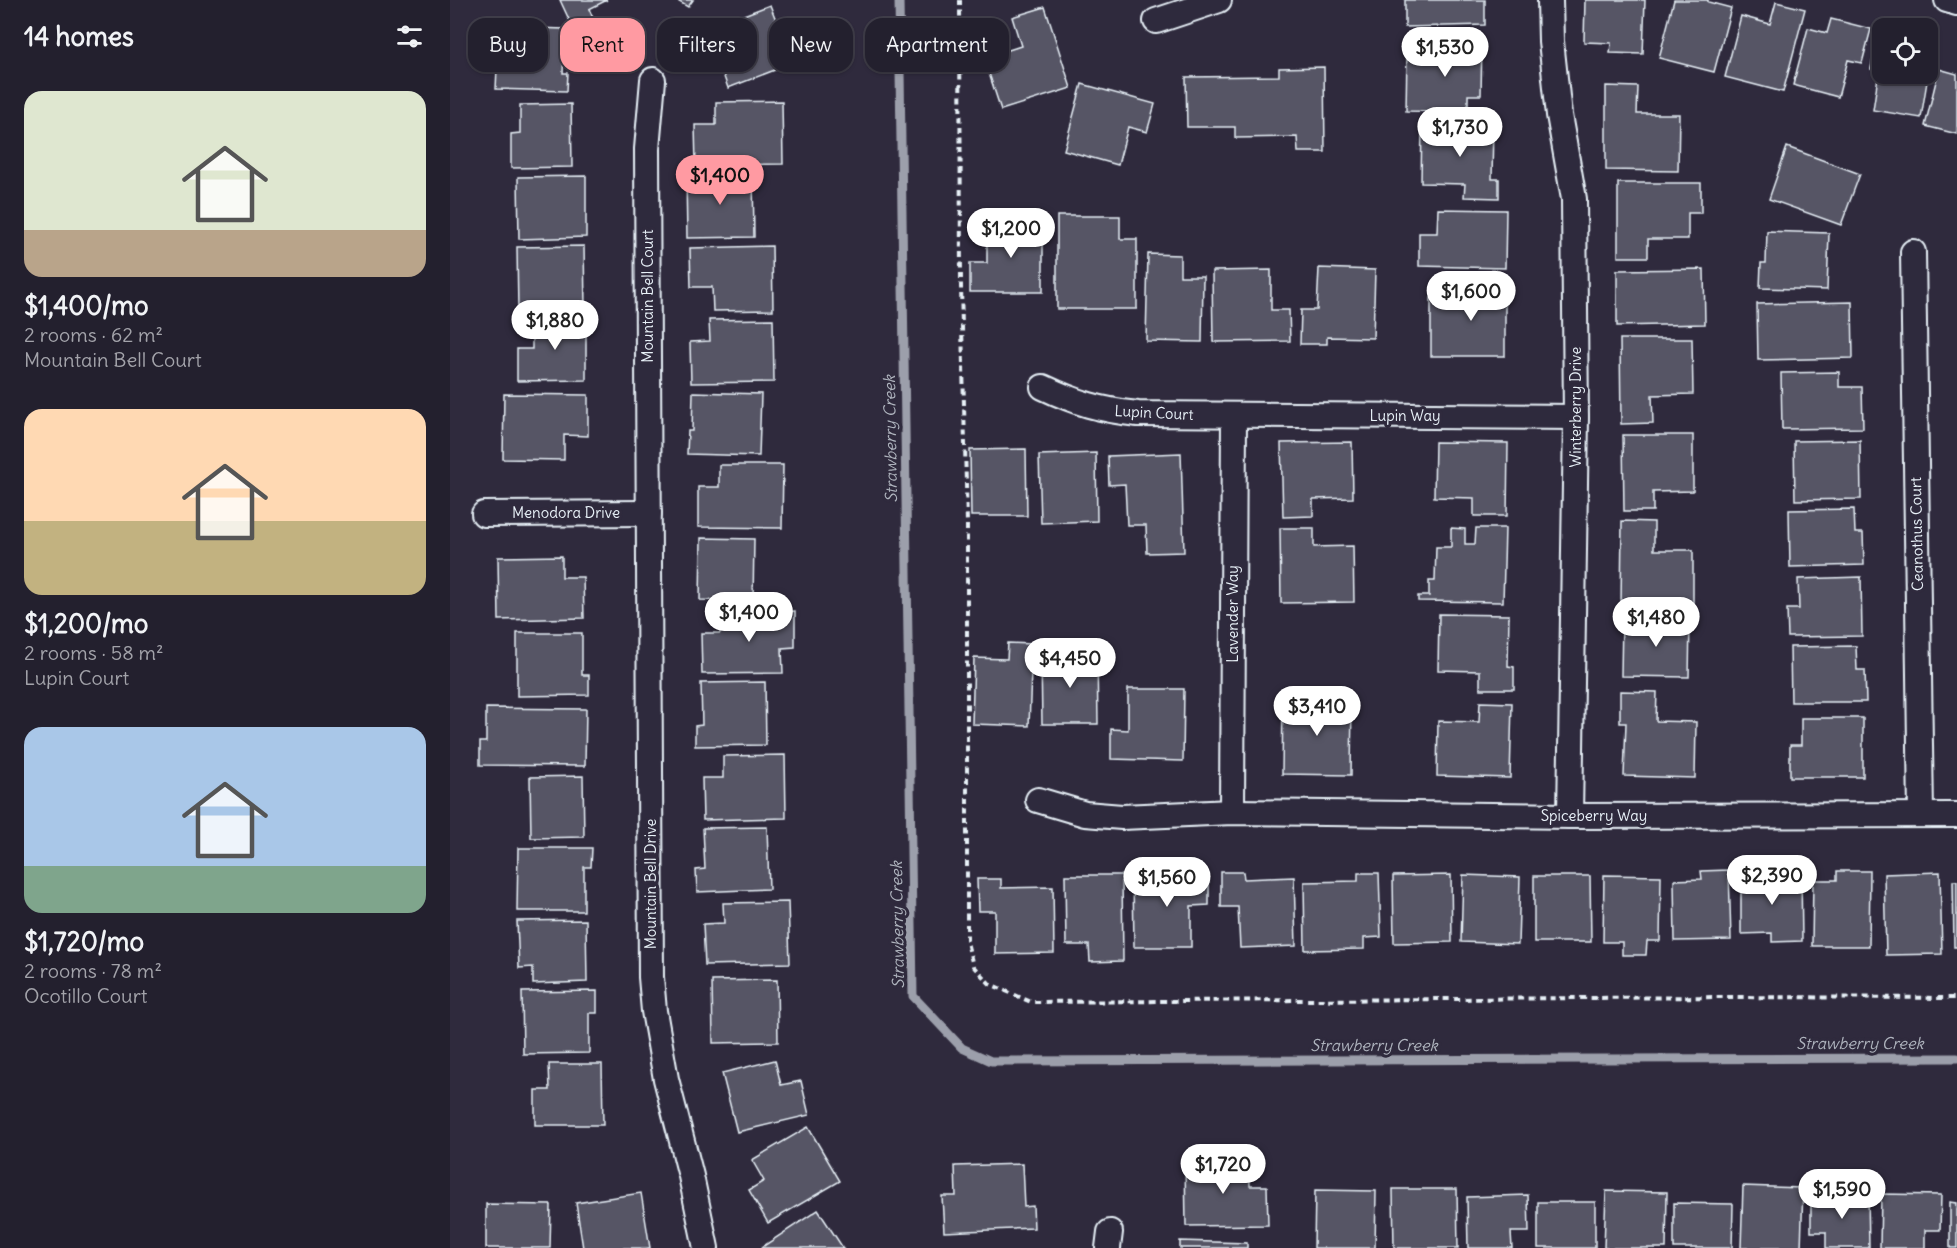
<!DOCTYPE html>
<meta charset="utf-8">
<style>
:root{--surface:#23202e;--page:#2b2836;--text:#f1f3f6;--muted:#a3a3aa;--line:#403e4a;--accent:#ff9aa2}
body{margin:0;font-family:Delius,sans-serif;background:var(--page);color:var(--text);height:100vh;display:flex;flex-direction:column;font-size:22px;white-space:nowrap}
*{box-sizing:border-box;margin:0}
p{font-size:20px;color:var(--muted)}
.icon{flex:none;width:33px;height:33px;fill:none;stroke:currentColor;stroke-width:2;stroke-linecap:round;stroke-linejoin:round}
.map{position:relative;flex:1;overflow:hidden}
.panel{display:flex;flex-direction:column;background:var(--surface);width:450px}
.panel>*{flex:none}
.guide{position:absolute;left:18px;top:18px;width:570px;height:54px;display:flex;gap:12px}
.fabs{position:absolute;left:1422px;top:18px;display:grid;gap:12px}
.fabs a{display:grid;place-items:center;width:66px;height:66px;border-radius:12px;background:var(--surface);box-shadow:0 2px 4px #0004,0 0 0 2px var(--line);font-size:30px}
.price{position:absolute;translate:-50% -51px;padding:0 14px;border-radius:21px;background:#fff;color:#222;font-size:20px;line-height:39px;filter:drop-shadow(0 2px 3px #0008)}
.price::after{content:'';position:absolute;left:50%;top:36px;width:18px;height:14px;margin-left:-9px;background:inherit;clip-path:polygon(0 0,100% 0,50% 100%)}
.price.active{background:var(--accent);color:#111}
ul{padding:0;list-style:none}
li{display:grid;align-content:center;gap:12px;height:318px;padding:0 24px}
li span{display:grid;place-items:center;height:186px;border-radius:18px;color:#555}
li>.icon{margin-inline-start:auto}
span .icon{width:108px;height:108px;fill:#fffc;stroke-width:1}
li b{font-size:26px}
h2{display:flex;justify-content:space-between;align-items:center;height:72px;padding:0 24px;font-size:26px}
.pill{padding:0 21px;border-radius:18px;background:var(--surface);box-shadow:0 2px 4px #0004,0 0 0 2px var(--line);font-size:21px;line-height:54px}
.pill.active{background:var(--accent);color:#111}
main{display:flex;flex:1;min-height:0}
.map>svg:first-child{display:block}
</style>
<main>
<section class="panel">
<h2>14 homes<svg class="icon" aria-label="filters" viewBox="0 0 24 24"><path d="M4 7h16M4 17h16"/><circle cx="9" cy="7" r="2"/><circle cx="15" cy="17" r="2"/></svg></h2>
<ul>
<li><span style="background:linear-gradient(#dfe7d0 75%,#b9a48a 0)"><svg class="icon" aria-label="home" viewBox="0 0 24 24"><path d="M3 11l9-7 9 7M6 9v11h12V9"/></svg></span><div><b>$1,400/mo</b><p>2 rooms · 62 m²</p><p>Mountain Bell Court</p></div></li>
<li><span style="background:linear-gradient(#ffd9b3 60%,#c2b280 0)"><svg class="icon" aria-label="home" viewBox="0 0 24 24"><path d="M3 11l9-7 9 7M6 9v11h12V9"/></svg></span><div><b>$1,200/mo</b><p>2 rooms · 58 m²</p><p>Lupin Court</p></div></li>
<li><span style="background:linear-gradient(#a9c7e8 75%,#7fa58c 0)"><svg class="icon" aria-label="home" viewBox="0 0 24 24"><path d="M3 11l9-7 9 7M6 9v11h12V9"/></svg></span><div><b>$1,720/mo</b><p>2 rooms · 78 m²</p><p>Ocotillo Court</p></div></li>
</ul>
</section>
<div class="map">
<svg width="1507" height="1248" viewBox="0 0 1507 1248">
<rect width="100%" height="100%" fill="#2f2a3d"/>
<filter id="ink" filterUnits="userSpaceOnUse"><feTurbulence type="fractalNoise" baseFrequency=".0167" numOctaves="2"/><feDisplacementMap in="SourceGraphic" scale="12" xChannelSelector="R" yChannelSelector="G"/><feConvolveMatrix kernelMatrix="1 2 1 2 8 2 1 2 1" color-interpolation-filters="sRGB"/></filter>
<g filter="url(#ink)">
<g fill="none" stroke-linecap="round" stroke-linejoin="round">
<polyline stroke="#9c9fab" stroke-width="9" points="449,0 463,996 512,1048 541,1061 1507,1058"/>
</g>
<g fill="#575565" stroke="#e8f1f8" stroke-width="1.5">
<polygon points="110,0 157,0 139,9 143,18 123,28"/>
<polygon points="226,0 243,0 238,7"/>
<polygon points="955,0 1035,0 1035,25 955,27"/>
<polygon points="1135,0 1195,0 1193,54 1160,53 1161,43 1134,42"/>
<polygon points="1224,0 1258,0 1258,2 1281,8 1264,72 1209,58"/>
<polygon points="1326,2 1355,9 1333,92 1275,77 1291,16 1320,24"/>
<polygon points="320,5 343,63 278,88 257,29"/>
<polygon points="595,7 621,88 551,110 534,58 571,46 562,17"/>
<polygon points="1381,19 1421,29 1412,63 1398,60 1388,97 1343,85 1358,28 1377,33"/>
<polygon points="49,27 115,29 113,73 118,73 117,91 46,89"/>
<polygon points="1001,38 1032,38 1031,95 1018,95 1018,112 956,111 957,53 1000,54"/>
<polygon points="1426,39 1432,40 1432,74 1478,74 1478,62 1480,63 1471,118 1423,110 1429,70 1421,69"/>
<polygon points="874,67 875,152 848,152 847,137 785,138 785,127 737,127 736,77 829,76 829,68"/>
<polygon points="1489,69 1507,74 1507,134 1475,126"/>
<polygon points="632,84 705,104 697,132 678,127 668,165 614,150"/>
<polygon points="1156,86 1188,87 1187,114 1229,114 1228,171 1156,170"/>
<polygon points="332,101 333,164 246,165 245,125 266,125 266,102"/>
<polygon points="121,104 122,167 61,168 61,134 70,133 70,105"/>
<polygon points="972,124 1043,125 1042,179 1049,179 1049,198 1014,197 1015,184 971,183"/>
<polygon points="1337,147 1410,174 1391,225 1319,199"/>
<polygon points="303,174 304,237 237,238 236,175"/>
<polygon points="136,176 136,237 69,239 68,177"/>
<polygon points="1168,183 1251,183 1251,213 1238,213 1238,239 1198,239 1198,257 1168,257"/>
<polygon points="988,209 1056,210 1055,268 969,266 969,233 987,233"/>
<polygon points="607,216 670,216 670,239 687,239 687,309 607,309"/>
<polygon points="537,221 593,222 593,292 520,292 520,263 537,263"/>
<polygon points="1317,231 1379,233 1377,290 1310,288 1311,263 1316,263"/>
<polygon points="134,246 135,308 68,310 67,247"/>
<polygon points="322,246 323,310 263,311 262,287 241,287 240,248"/>
<polygon points="698,254 730,255 730,276 753,276 752,342 696,341"/>
<polygon points="869,268 925,270 923,338 877,337 877,344 850,344 851,310 867,310"/>
<polygon points="1254,269 1255,324 1167,326 1167,270"/>
<polygon points="821,270 821,310 839,310 840,341 763,342 762,271"/>
<polygon points="1024,279 1055,279 1055,356 981,356 981,298 1024,298"/>
<polygon points="1402,302 1403,358 1308,360 1307,304"/>
<polygon points="82,318 136,318 136,380 67,381 67,349 82,349"/>
<polygon points="323,319 324,382 241,383 240,342 260,341 259,320"/>
<polygon points="1170,339 1242,339 1243,394 1202,395 1203,423 1171,424"/>
<polygon points="1389,372 1389,387 1412,387 1413,428 1332,429 1331,373"/>
<polygon points="243,392 311,394 309,456 237,454 238,431 242,431"/>
<polygon points="54,394 138,395 138,436 114,435 114,460 53,459"/>
<polygon points="1173,435 1243,435 1243,491 1203,492 1203,511 1174,511"/>
<polygon points="1410,440 1411,499 1345,500 1344,441"/>
<polygon points="902,442 903,498 863,499 863,516 833,517 831,443"/>
<polygon points="985,442 1058,443 1057,516 1024,516 1024,498 984,497"/>
<polygon points="576,449 577,516 521,516 520,450"/>
<polygon points="646,453 647,521 591,523 589,455"/>
<polygon points="731,453 734,552 697,553 696,525 677,525 675,484 659,485 658,456"/>
<polygon points="269,465 333,465 332,528 248,527 248,487 269,487"/>
<polygon points="1404,509 1405,533 1413,533 1414,565 1340,567 1339,510"/>
<polygon points="1172,521 1204,522 1204,550 1243,550 1243,606 1171,606"/>
<polygon points="830,528 864,528 864,547 903,546 904,602 831,603"/>
<polygon points="1001,528 1015,529 1015,544 1025,544 1026,528 1055,528 1053,602 968,601 968,596 979,596 979,581 985,581 986,547 1001,547"/>
<polygon points="251,538 304,539 303,601 250,600"/>
<polygon points="112,556 112,577 133,577 134,618 49,620 48,557"/>
<polygon points="1411,577 1412,636 1338,637 1337,609 1349,609 1348,579"/>
<polygon points="345,611 345,647 332,648 333,673 252,674 251,633 270,633 270,612"/>
<polygon points="989,614 1059,615 1058,666 1064,667 1064,689 1030,689 1030,671 988,670"/>
<polygon points="1172,620 1240,621 1239,677 1171,676"/>
<polygon points="67,633 132,633 132,675 139,675 139,695 67,696"/>
<polygon points="558,643 582,644 579,726 522,724 524,658 557,659"/>
<polygon points="1406,646 1407,670 1415,670 1416,702 1341,702 1340,647"/>
<polygon points="647,654 648,724 592,724 591,655"/>
<polygon points="315,682 316,745 245,746 245,726 252,725 251,683"/>
<polygon points="678,689 734,689 733,761 661,759 661,729 678,730"/>
<polygon points="1170,691 1207,692 1206,721 1246,722 1245,778 1174,776 1176,723 1170,723"/>
<polygon points="833,699 902,700 901,775 832,774"/>
<polygon points="1030,702 1062,703 1060,778 987,776 988,721 1029,722"/>
<polygon points="36,708 136,709 135,766 30,765 30,742 36,742"/>
<polygon points="1351,718 1413,718 1413,777 1340,777 1340,745 1351,745"/>
<polygon points="335,755 336,818 253,820 252,778 273,778 273,756"/>
<polygon points="133,776 134,837 81,838 80,777"/>
<polygon points="317,827 319,889 247,892 246,870 255,869 253,828"/>
<polygon points="68,848 142,848 141,867 134,867 134,911 67,911"/>
<polygon points="1279,870 1281,940 1225,941 1224,880 1252,879 1251,871"/>
<polygon points="1387,871 1420,871 1419,946 1362,946 1363,880 1387,880"/>
<polygon points="771,872 793,872 794,879 844,877 846,946 790,948 788,907 771,907"/>
<polygon points="1490,872 1492,954 1436,955 1434,874"/>
<polygon points="908,873 929,873 931,937 914,938 914,949 855,950 854,882 908,881"/>
<polygon points="759,874 759,905 741,906 741,947 684,947 683,875"/>
<polygon points="1291,874 1351,874 1352,941 1322,942 1322,933 1291,934"/>
<polygon points="615,875 672,875 673,961 640,962 639,945 616,945"/>
<polygon points="1001,875 1002,942 944,943 943,876"/>
<polygon points="1013,875 1070,877 1068,944 1011,942"/>
<polygon points="1154,875 1211,876 1210,941 1197,941 1196,955 1172,955 1172,942 1153,942"/>
<polygon points="1084,876 1140,876 1141,942 1084,942"/>
<polygon points="527,879 551,879 551,888 603,887 604,953 545,954 545,911 528,911"/>
<polygon points="1503,881 1507,881 1507,947 1504,947"/>
<polygon points="338,902 340,963 255,965 253,924 274,923 273,903"/>
<polygon points="136,920 137,982 83,984 83,967 69,968 67,921"/>
<polygon points="327,980 328,1042 263,1043 262,981"/>
<polygon points="147,991 147,1013 139,1013 139,1053 73,1054 72,992"/>
<polygon points="325,1060 331,1085 351,1081 359,1115 287,1132 272,1073"/>
<polygon points="99,1064 152,1064 153,1125 85,1125 85,1090 100,1090"/>
<polygon points="358,1127 390,1181 318,1223 299,1190 314,1181 302,1160"/>
<polygon points="799,1159 800,1186 817,1186 818,1225 736,1226 735,1161"/>
<polygon points="572,1164 574,1207 583,1206 584,1228 494,1232 492,1196 506,1196 505,1166"/>
<polygon points="1293,1186 1353,1188 1351,1248 1291,1248"/>
<polygon points="943,1189 1007,1189 1008,1248 944,1248"/>
<polygon points="865,1190 926,1191 925,1248 864,1248"/>
<polygon points="1156,1191 1217,1192 1216,1248 1154,1248"/>
<polygon points="191,1193 200,1248 133,1248 126,1203"/>
<polygon points="1431,1194 1491,1195 1490,1230 1475,1230 1475,1248 1430,1248"/>
<polygon points="1078,1195 1079,1232 1061,1232 1062,1248 1018,1248 1017,1197"/>
<polygon points="1361,1195 1418,1195 1419,1248 1376,1248 1376,1232 1361,1232"/>
<rect x="1088" y="1202" width="57" height="46"/>
<polygon points="1500,1202 1507,1203 1507,1248 1500,1248"/>
<polygon points="1224,1203 1283,1204 1282,1248 1224,1248"/>
<polygon points="36,1204 101,1205 100,1248 36,1248"/>
<polygon points="368,1210 393,1248 313,1248 312,1247"/>
<polygon points="730,1241 797,1243 797,1248 730,1248"/>
</g>
<g fill="none" stroke-linecap="round" stroke-linejoin="round">
<g stroke="#e8f1f8" stroke-width="28">
<g id="minor">
<polyline points="1100,0 1101,41 1109,115 1124,199 1126,417 1120,816"/>
<polyline points="1497,0 1507,3"/>
<polyline points="706,21 769,0"/>
<polyline points="203,80 197,149 201,977 204,1011 216,1079 241,1176 256,1248"/>
<polyline points="1463,252 1471,815"/>
<path d="M593,387C627,403 650,410 688,414L1126,417"/>
<polyline points="34,514 199,513"/>
<polyline points="588,800 635,814 672,817 782,812 1120,816 1507,815"/>
<polyline points="782,812 784,415"/>
<polyline points="658,1248 660,1232"/>
</g>
</g>
<polyline stroke="#e8f1f8" stroke-width="4" stroke-dasharray="6 4.5" stroke-linecap="butt" points="510,0 511,287 517,523 517,942 523,966 540,984 581,1002 1275,997 1507,998"/>
<use href="#minor" stroke="#2f2a3d" stroke-width="24"/>
</g>
</g>
<g text-anchor="middle" stroke-width="6" stroke-linejoin="round" paint-order="stroke">
<g font-size="15" fill="#e8f1f8" stroke="#2f2a3d">
<text transform="translate(198 296) rotate(-90)" y="5">Mountain Bell Court</text>
<text transform="translate(1126 407) rotate(-90)" y="5">Winterberry Drive</text>
<text transform="translate(704 413) rotate(3)" y="5">Lupin Court</text>
<text x="955" y="421">Lupin Way</text>
<text x="116" y="518">Menodora Drive</text>
<text transform="translate(1467 534) rotate(-91)" y="5">Ceanothus Court</text>
<text transform="translate(783 614) rotate(-90)" y="5">Lavender Way</text>
<text x="1144" y="821">Spiceberry Way</text>
<text transform="translate(201 884) rotate(-90)" y="5">Mountain Bell Drive</text>
</g>
<g font-size="16" font-style="italic" fill="#afb4be" stroke="#2f2a3d">
<text transform="translate(440 439) rotate(-91)" y="6">Strawberry Creek</text>
<text transform="translate(447 925) rotate(-91)" y="6">Strawberry Creek</text>
<text x="1410" y="1049">Strawberry Creek</text>
<text x="924" y="1051">Strawberry Creek</text>
</g>
</g>
</svg>
<div class="fabs">
<a><svg class="icon" aria-label="locate" viewBox="0 0 24 24"><circle cx="12" cy="12" r="6"/><path d="M12 2v4M12 18v4M2 12h4M18 12h4"/></svg></a>
</div>
<b class="price" style="left:995px;top:78px">$1,530</b>
<b class="price" style="left:1010px;top:158px">$1,730</b>
<b class="price active" style="left:270px;top:206px">$1,400</b>
<b class="price" style="left:561px;top:259px">$1,200</b>
<b class="price" style="left:1021px;top:322px">$1,600</b>
<b class="price" style="left:105px;top:351px">$1,880</b>
<b class="price" style="left:299px;top:643px">$1,400</b>
<b class="price" style="left:1206px;top:648px">$1,480</b>
<b class="price" style="left:620px;top:689px">$4,450</b>
<b class="price" style="left:867px;top:737px">$3,410</b>
<b class="price" style="left:1322px;top:906px">$2,390</b>
<b class="price" style="left:717px;top:908px">$1,560</b>
<b class="price" style="left:773px;top:1195px">$1,720</b>
<b class="price" style="left:1392px;top:1220px">$1,590</b>
<div class="guide">
<a class="pill">Buy</a>
<a class="pill active">Rent</a>
<a class="pill">Filters</a>
<a class="pill">New</a>
<a class="pill">Apartment</a>
</div>
</div>
</main>
